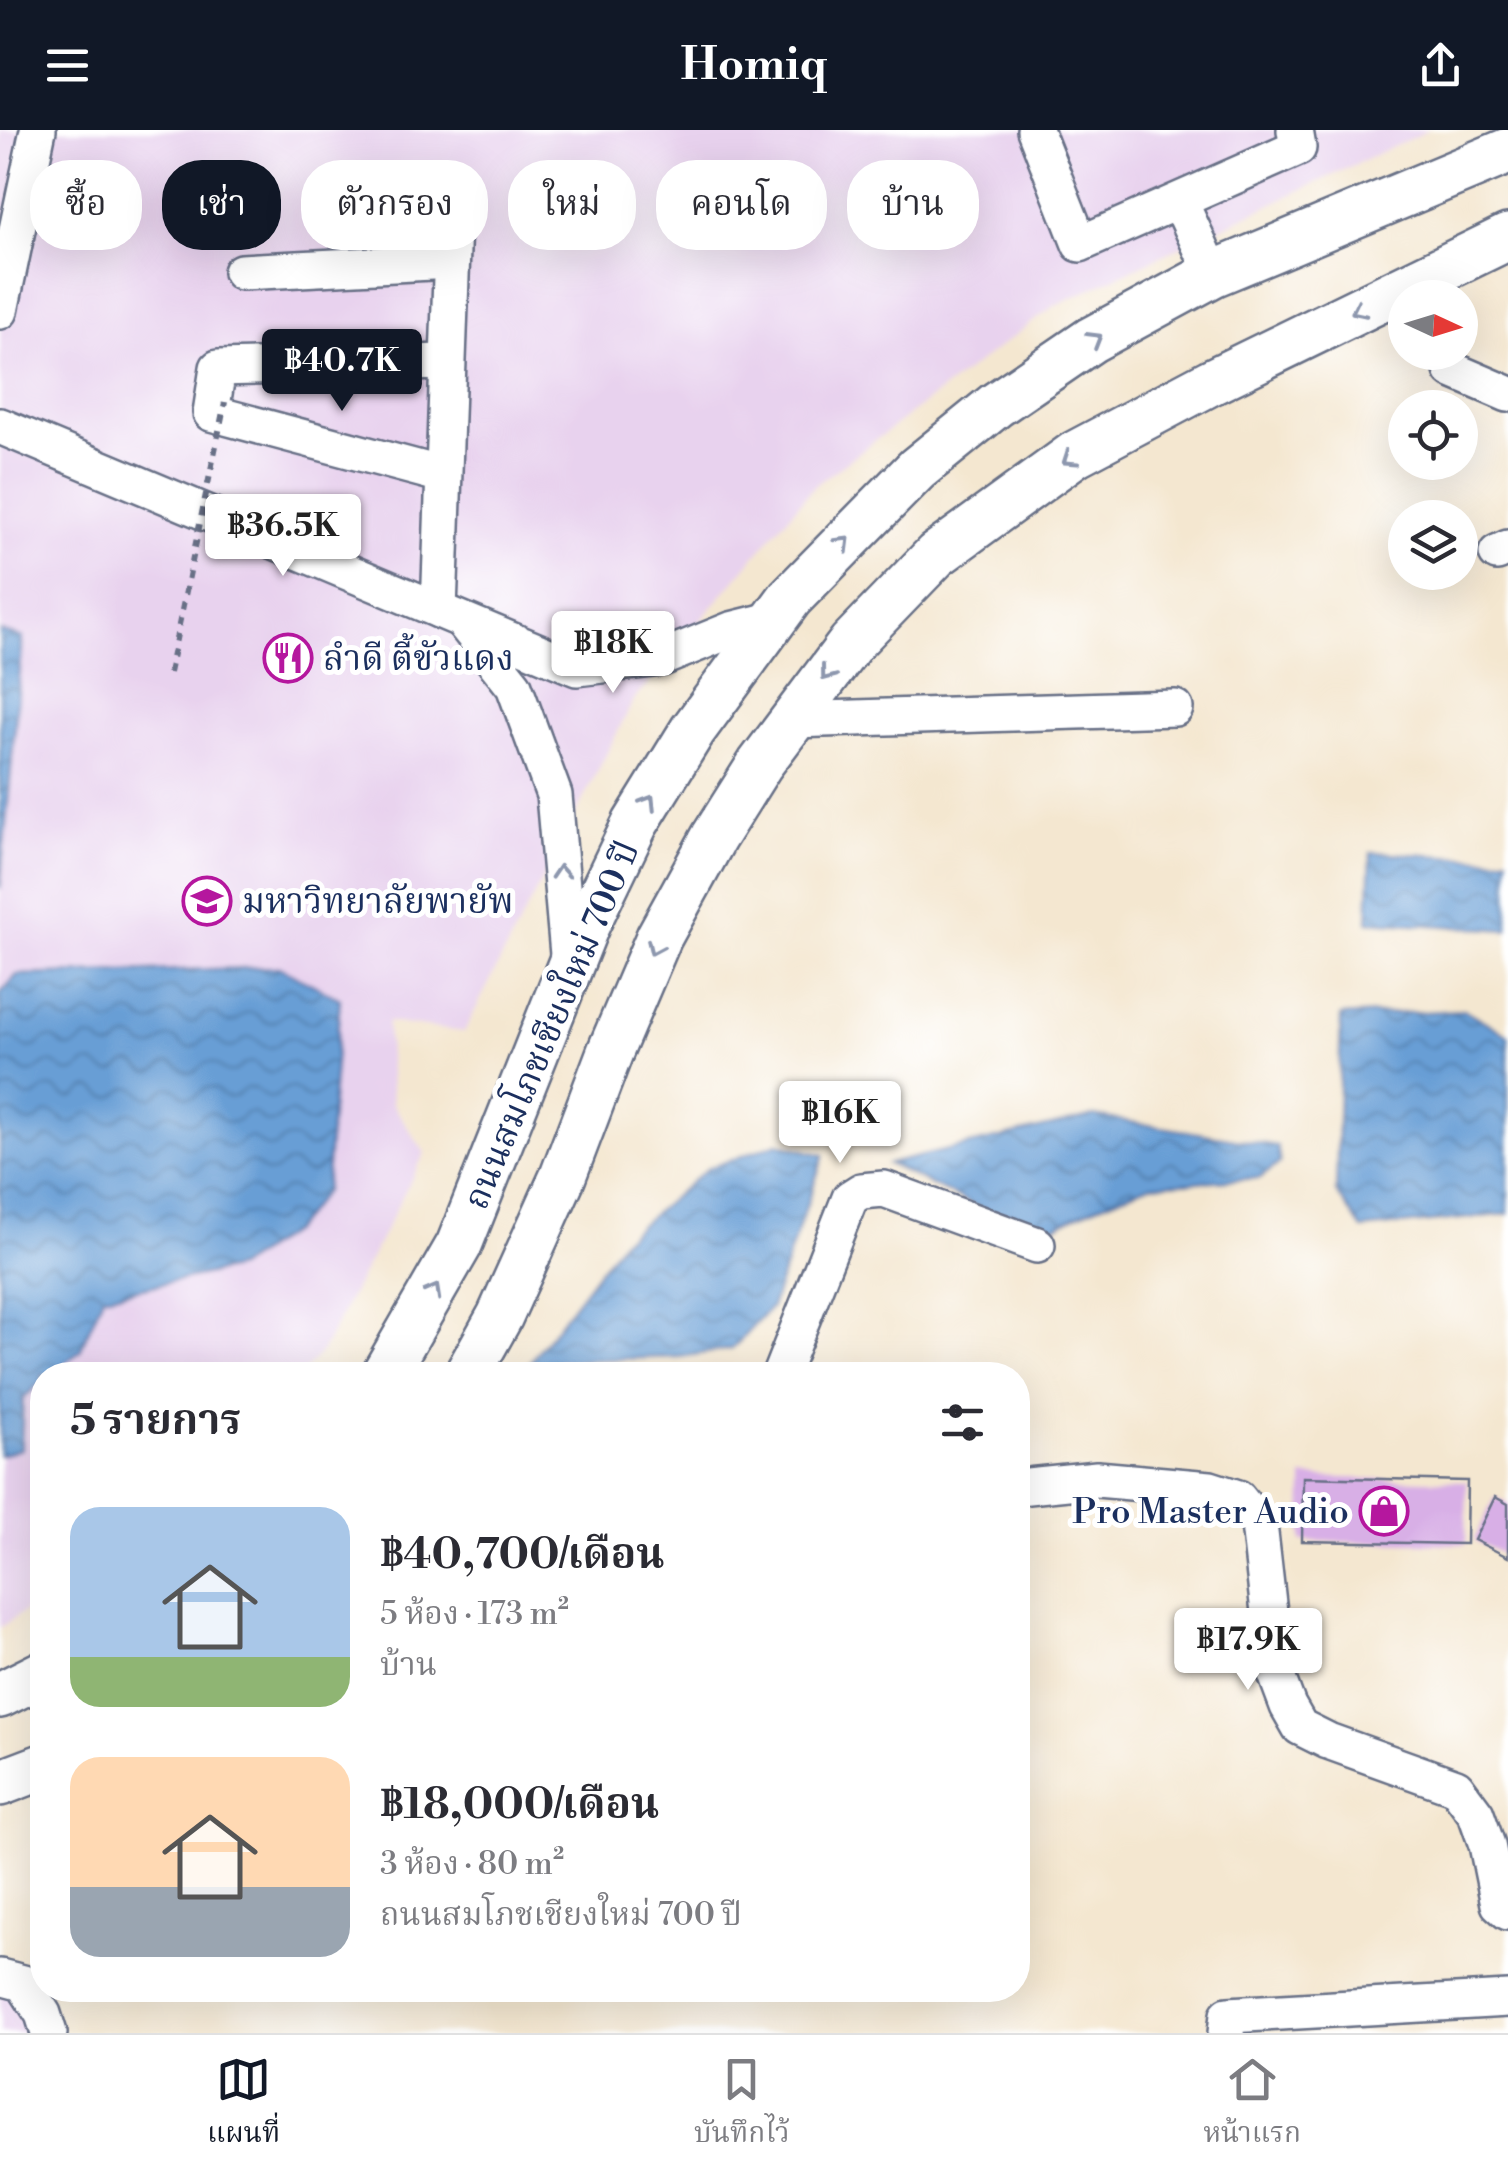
<!DOCTYPE html>
<html lang="th">
<meta charset="utf-8">
<style>
:root{--surface:#fff;--page:#f7f7f7;--text:#2b2b33;--muted:#7c7c81;--line:#e1e1e2;--accent:#111827}
body{margin:0;font-family:"Libre Bodoni","Noto Serif Thai",serif;background:var(--page);color:var(--text);height:100vh;display:flex;flex-direction:column;font-size:38px;white-space:nowrap}
*{box-sizing:border-box;margin:0}
p{font-size:32px;color:var(--muted)}
.icon{flex:none;width:55px;height:55px;fill:none;stroke:currentColor;stroke-width:2;stroke-linecap:round;stroke-linejoin:round}
.map{position:relative;flex:1;overflow:hidden}
.sheet{position:absolute;left:30px;top:1232px;width:1000px;height:640px;display:flex;flex-direction:column;background:var(--surface);border-radius:40px;box-shadow:0 10px 40px #0002}
.sheet>*{flex:none}
.guide{position:absolute;left:30px;top:30px;width:1000px;height:90px;display:flex;gap:20px}
.needle{width:65px;rotate:94deg}
.tools{position:absolute;left:1388px;top:150px;display:grid;gap:20px}
.tools a{display:grid;place-items:center;width:90px;height:90px;border-radius:50%;background:var(--surface);box-shadow:0 10px 40px #0002;font-size:50px}
.price{position:absolute;translate:-50% -85px;padding:0 22px;border-radius:10px;background:#fff;color:#222;font-size:32px;line-height:65px;filter:drop-shadow(0 2px 5px #0008)}
.price::after{content:'';position:absolute;left:50%;top:60px;width:30px;height:22px;margin-left:-15px;background:inherit;clip-path:polygon(0 0,100% 0,50% 100%)}
.price.selected{background:var(--accent);color:#fff}
ul{padding:0;list-style:none}
li{display:flex;align-items:center;gap:30px;height:250px;padding:0 40px}
li span{display:grid;place-items:center;flex:none;width:280px;height:200px;border-radius:30px;color:#555}
li>.icon{margin-inline-start:auto}
span .icon{width:120px;height:120px;fill:#fffc;stroke-width:1}
li b{font-size:42px}
h2{display:flex;justify-content:space-between;align-items:center;height:120px;padding:0 40px;font-size:42px}
.tag{padding:0 35px;border-radius:40px;background:var(--surface);box-shadow:0 10px 40px #0002;font-size:35px;line-height:90px}
.tag.selected{background:var(--accent);color:#fff}
header{display:flex;justify-content:space-between;align-items:center;height:130px;padding:0 40px;background:var(--accent);color:#fff;font-size:45px;font-weight:800}
.tabs{display:flex;justify-content:space-around;align-items:center;height:140px;border-top:2px solid var(--line);background:var(--surface);font-size:28px;color:var(--muted)}
.tabs a{display:grid;justify-items:center;gap:5px}
.tabs .selected{color:var(--accent)}
.map>svg:first-child{display:block}
</style>
<header><svg class="icon" aria-label="menu" viewBox="0 0 24 24"><path d="M4 6h16M4 12h16M4 18h16"/></svg>Homiq<svg class="icon" aria-label="share" viewBox="0 0 24 24"><path d="M12 15V3M7 8l5-5 5 5M5 13v7h14v-7"/></svg></header>
<div class="map">
<svg width="1508" height="1903" viewBox="0 0 1508 1903">
<defs>
<pattern id="water-waves" width="16" height="10" patternUnits="userSpaceOnUse" patternTransform="scale(2.5)"><rect width="16" height="10" fill="#689ed5"/><path d="M0 5q4-4 8 0t8 0" fill="none" stroke="#5581b0"/></pattern>
</defs>
<rect width="100%" height="100%" fill="#fff"/>
<filter id="ink" filterUnits="userSpaceOnUse"><feTurbulence type="fractalNoise" baseFrequency=".01" numOctaves="2"/><feDisplacementMap in="SourceGraphic" scale="20" xChannelSelector="R" yChannelSelector="G"/><feConvolveMatrix kernelMatrix="1 2 1 2 8 2 1 2 1" color-interpolation-filters="sRGB"/></filter>
<filter id="wash" filterUnits="userSpaceOnUse"><feTurbulence type="fractalNoise" baseFrequency=".0048" numOctaves="4" result="noise"/><feDisplacementMap in="SourceGraphic" scale="40" xChannelSelector="R" yChannelSelector="G"/><feGaussianBlur stdDeviation="2.25" result="paint"/><feColorMatrix in="noise" values="0 0 0 0 0 0 0 0 0 0 0 0 0 0 0 0 0 1.4 0 .05"/><feComposite in="paint" operator="in"/></filter>
<g filter="url(#wash)">
<rect width="100%" height="100%" fill="#f4e7d0"/>
<g fill="#e8d2ee">
<polygon points="0,0 1429,0 1054,176 813,357 634,570 464,902 387,892 392,973 425,1023 322,1221 300,1245 42,1245 42,1469 0,1498"/>
<polygon points="0,1847 49,1903 0,1903"/>
</g>
<g fill="url(#water-waves)" stroke="#42669a" stroke-width="2.5">
<polygon points="0,501 23,508 0,759"/>
<polygon points="1371,722 1500,729 1508,727 1508,800 1368,791"/>
<polygon points="279,837 340,869 325,1061 293,1100 237,1138 103,1166 80,1221 51,1245 42,1245 42,1252 23,1268 21,1319 0,1325 0,864 17,845"/>
<polygon points="1465,880 1508,905 1508,1084 1362,1099 1336,1062 1341,886"/>
<polygon points="1094,986 1277,1016 1280,1033 1260,1048 1149,1055 1092,1078 1036,1105 888,1034"/>
<polygon points="778,1013 824,1025 771,1177 732,1219 680,1227 530,1232 623,1109 708,1038"/>
</g>
<g id="blocks">
<g fill="#d8afe6">
<polygon points="1303,1347 1467,1351 1466,1414 1302,1411"/>
<polygon points="1495,1367 1508,1374 1508,1427 1474,1410"/>
</g>
</g>
</g>
<g filter="url(#ink)">
<use href="#blocks" fill-opacity="0" stroke="#676f86" stroke-width="2.5"/>
<g fill="none" stroke-linecap="round" stroke-linejoin="round">
<g stroke="#676f86" stroke-width="40">
<g id="minor">
<polyline points="1035,0 1080,114 1298,18 1295,0"/>
<polyline points="1180,72 1213,144"/>
<polyline points="241,142 451,131"/>
<polyline points="0,181 38,0"/>
<polyline points="1452,240 1508,264"/>
<polyline points="0,296 577,538 662,528 731,500 775,489"/>
<polyline points="443,345 211,283 218,238 446,232"/>
<polyline points="1497,423 1508,418"/>
<polyline points="439,480 454,64"/>
<polyline points="464,493 514,556 554,665 569,836"/>
<polyline points="792,590 1175,578"/>
<polyline points="780,1245 850,1068 861,1061 884,1059 1037,1115"/>
<polyline points="1018,1357 1097,1349 1210,1359 1238,1368 1259,1394 1276,1544 1288,1576 1300,1597 1328,1611 1456,1657 1476,1684 1487,1715 1499,1774 1508,1782"/>
<polyline points="0,1847 23,1853 43,1884 49,1903"/>
<polyline points="1226,1903 1228,1885 1508,1869"/>
</g>
</g>
<g stroke="#676f86" stroke-width="50">
<g id="major">
<polyline points="384,1245 459,1115 586,796 635,694 693,600 790,468 917,339 996,275 1091,210 1213,144 1508,21"/>
<polyline points="467,1245 500,1186 563,1046 610,922 659,807 714,707 760,634 851,513 936,425 1075,324 1211,252 1508,107"/>
<polyline points="0,1565 42,1544"/>
<polyline points="0,1653 42,1637"/>
</g>
</g>
<use href="#minor" stroke="#fff" stroke-width="35"/>
<use href="#major" stroke="#fff" stroke-width="45"/>
<polyline stroke="#676f86" stroke-width="6" stroke-dasharray="8 8" stroke-linecap="butt" points="169,543 225,272"/>
</g>
<defs><path id="oneway-chevron" d="M-2-3.5L2.5 0L-2 3.5" fill="none" stroke-width="1.6" stroke-linecap="round" stroke-linejoin="round" transform="scale(2.5)"/></defs>
<g stroke="#8d97ae">
<use href="#oneway-chevron" transform="translate(1358 180) rotate(154)"/>
<use href="#oneway-chevron" transform="translate(1095 209) rotate(-31)"/>
<use href="#oneway-chevron" transform="translate(1069 329) rotate(146)"/>
<use href="#oneway-chevron" transform="translate(844 413) rotate(-45)"/>
<use href="#oneway-chevron" transform="translate(827 544) rotate(127)"/>
<use href="#oneway-chevron" transform="translate(649 672) rotate(-58)"/>
<use href="#oneway-chevron" transform="translate(560 742) rotate(-94)"/>
<use href="#oneway-chevron" transform="translate(654 818) rotate(114)"/>
<use href="#oneway-chevron" transform="translate(434 1161) rotate(-61)"/>
</g>
</g>
<defs>
<g id="restaurant-ring" transform="scale(2.5)"><circle r="9.5" fill="#fff" stroke="#b5179e" stroke-width="1.5"/><path d="M-5-6h1v4h1v-4h1v4h1v-4h1v5L-1.5 .5V6h-2V.5L-5-1ZM5-6V6H3V1.5H1.5Q1.5-4 5-6Z" fill="#b5179e"/></g>
<g id="university-ring" transform="scale(2.5)"><circle r="9.5" fill="#fff" stroke="#b5179e" stroke-width="1.5"/><path d="M0-5L7-2L0 1L-7-2ZM-4 1L0 2.5L4 1V4Q0 6-4 4Z" fill="#b5179e"/></g>
<g id="shop-ring" transform="scale(2.5)"><circle r="9.5" fill="#fff" stroke="#b5179e" stroke-width="1.5"/><path d="M-5-2.5h2.3a2.7 3.5 0 0 1 5.4 0H5L5.5 6h-11ZM-1.5-2.5h3a1.5 2.3 0 0 0-3 0Z" fill="#b5179e"/></g>
</defs>
<g fill-rule="evenodd">
<use href="#restaurant-ring" x="288" y="528"/>
<use href="#university-ring" x="207" y="771"/>
<use href="#shop-ring" x="1384" y="1381"/>
</g>
<g text-anchor="middle" stroke-width="10" stroke-linejoin="round" paint-order="stroke">
<g font-size="35" fill="#1b2f5e" stroke="#fff" text-anchor="start">
<text x="323" y="540">ลำดี ตี้ขัวแดง</text>
<text x="242" y="783">มหาวิทยาลัยพายัพ</text>
<text x="1349" y="1393" text-anchor="end">Pro Master Audio</text>
</g>
<g font-size="35" fill="#1b2f5e" stroke="#fff">
<text transform="translate(551 895) rotate(-67)" y="12">ถนนสมโภชเชียงใหม่ 700 ปี</text>
</g>
</g>
</svg>
<div class="tools">
<a><svg class="needle" viewBox="-14 -14 28 28"><path d="M0-13l5 13h-10z" fill="#e53935"/><path d="M0 13l5-13h-10z" fill="#7c7c81"/></svg></a>
<a><svg class="icon" aria-label="locate" viewBox="0 0 24 24"><circle cx="12" cy="12" r="6"/><path d="M12 2v4M12 18v4M2 12h4M18 12h4"/></svg></a>
<a><svg class="icon" aria-label="layers" viewBox="0 0 24 24"><path d="M12 4l9 5-9 5-9-5zM3 14l9 5 9-5"/></svg></a>
</div>
<b class="price selected" style="left:342px;top:284px">฿40.7K</b>
<b class="price" style="left:283px;top:449px">฿36.5K</b>
<b class="price" style="left:613px;top:566px">฿18K</b>
<b class="price" style="left:840px;top:1036px">฿16K</b>
<b class="price" style="left:1248px;top:1563px">฿17.9K</b>
<div class="guide">
<a class="tag">ซื้อ</a>
<a class="tag selected">เช่า</a>
<a class="tag">ตัวกรอง</a>
<a class="tag">ใหม่</a>
<a class="tag">คอนโด</a>
<a class="tag">บ้าน</a>
</div>
<section class="sheet">
<h2>5 รายการ<svg class="icon" aria-label="filters" viewBox="0 0 24 24"><path d="M4 7h16M4 17h16"/><circle cx="9" cy="7" r="2"/><circle cx="15" cy="17" r="2"/></svg></h2>
<ul>
<li><span style="background:linear-gradient(#a9c7e8 75%,#8fb573 0)"><svg class="icon" aria-label="home" viewBox="0 0 24 24"><path d="M3 11l9-7 9 7M6 9v11h12V9"/></svg></span><div><b>฿40,700/เดือน</b><p>5 ห้อง · 173 m²</p><p>บ้าน</p></div></li>
<li><span style="background:linear-gradient(#ffd9b3 65%,#9aa5b1 0)"><svg class="icon" aria-label="home" viewBox="0 0 24 24"><path d="M3 11l9-7 9 7M6 9v11h12V9"/></svg></span><div><b>฿18,000/เดือน</b><p>3 ห้อง · 80 m²</p><p>ถนนสมโภชเชียงใหม่ 700 ปี</p></div></li>
</ul>
</section>
</div>
<nav class="tabs">
<a class="selected"><svg class="icon" aria-label="map" viewBox="0 0 24 24"><path d="M3 6l6-2 6 2 6-2v14l-6 2-6-2-6 2zM9 4v14M15 6v14"/></svg>แผนที่</a>
<a><svg class="icon" aria-label="saved" viewBox="0 0 24 24"><path d="M7 4h10v16l-5-4-5 4z"/></svg>บันทึกไว้</a>
<a><svg class="icon" aria-label="home" viewBox="0 0 24 24"><path d="M3 11l9-7 9 7M6 9v11h12V9"/></svg>หน้าแรก</a>
</nav>
